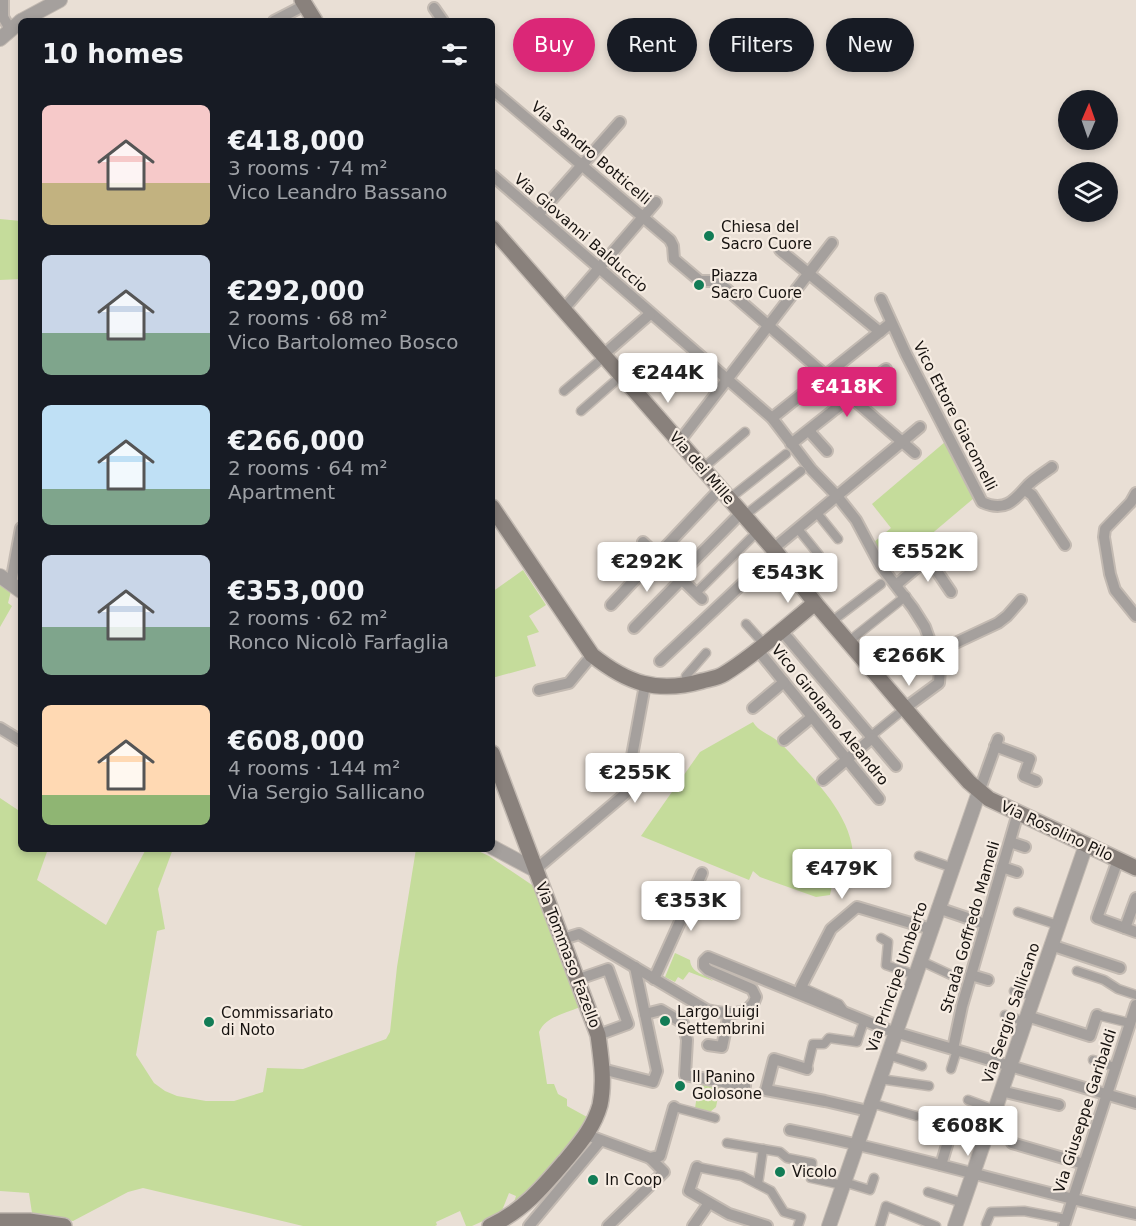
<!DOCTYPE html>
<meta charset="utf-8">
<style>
:root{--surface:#171b24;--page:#20242c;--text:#f1f3f6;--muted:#9ea1a6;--accent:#db2777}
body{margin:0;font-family:"DejaVu Sans",sans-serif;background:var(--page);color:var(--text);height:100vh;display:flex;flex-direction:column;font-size:22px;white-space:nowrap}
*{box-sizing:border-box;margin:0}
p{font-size:20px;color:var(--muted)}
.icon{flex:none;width:33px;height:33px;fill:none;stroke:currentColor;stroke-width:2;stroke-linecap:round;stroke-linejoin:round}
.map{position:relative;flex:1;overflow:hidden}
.details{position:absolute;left:18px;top:18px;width:477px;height:834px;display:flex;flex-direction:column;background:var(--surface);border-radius:9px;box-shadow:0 3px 9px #0003}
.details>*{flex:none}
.top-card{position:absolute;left:513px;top:18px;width:532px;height:54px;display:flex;gap:12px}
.needle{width:39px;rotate:2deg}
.controls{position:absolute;left:1058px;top:90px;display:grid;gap:12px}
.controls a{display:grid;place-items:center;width:60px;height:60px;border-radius:50%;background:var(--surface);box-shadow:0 3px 9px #0003;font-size:30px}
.price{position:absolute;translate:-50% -51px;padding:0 14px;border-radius:6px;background:#fff;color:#222;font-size:20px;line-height:39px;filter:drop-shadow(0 2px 3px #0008)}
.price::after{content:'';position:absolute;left:50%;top:36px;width:18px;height:14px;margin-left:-9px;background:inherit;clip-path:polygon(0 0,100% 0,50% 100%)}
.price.selected{background:var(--accent);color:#fff}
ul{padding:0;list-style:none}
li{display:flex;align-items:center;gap:18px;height:150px;padding:0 24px}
li span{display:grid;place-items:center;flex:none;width:168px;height:120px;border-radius:9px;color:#555}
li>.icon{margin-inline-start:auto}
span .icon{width:72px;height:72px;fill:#fffc;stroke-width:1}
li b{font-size:26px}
h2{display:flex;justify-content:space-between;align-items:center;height:72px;padding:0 24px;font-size:26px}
.chip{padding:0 21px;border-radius:27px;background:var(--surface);box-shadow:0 3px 9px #0003;font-size:21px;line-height:54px}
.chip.selected{background:var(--accent);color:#fff}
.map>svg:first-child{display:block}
</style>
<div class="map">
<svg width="1136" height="1226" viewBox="0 0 1136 1226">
<rect width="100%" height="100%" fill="#e9dfd5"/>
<g fill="#c5dc9b">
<polygon points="0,219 21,221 21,279 0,280"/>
<polygon points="945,442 974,498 890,569 874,542 891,528 872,504"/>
<polygon points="523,570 546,605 529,616 539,632 527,636 536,666 492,678 492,592"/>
<polygon points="0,584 11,591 8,603 12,606 0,627"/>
<path d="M753,722C759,732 771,735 779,742C786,748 792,755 798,762C827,792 866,836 849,880L834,876L830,895L816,897L760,877L753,871L749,880L641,836L700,752Z"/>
<path d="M0,798L21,812V849H48L37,880L106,925L146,849H173L158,889L165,929L157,931L136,1055L154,1083L165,1091L177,1096L206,1101H234L263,1092L267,1068L303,1069L386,1039L390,1032L397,967L416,849H474L489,856L535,887L580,1007C565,1014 546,1016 539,1032L547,1084H554L558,1094L567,1099V1106L587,1117L554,1168L513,1205L516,1196L509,1193L501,1213L472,1226H466L460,1211L436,1222L437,1225L435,1226H303L143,1188L128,1192L73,1221L32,1213L29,1193L0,1191Z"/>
<path d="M675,953L690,960C691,974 706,974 713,981L689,972L683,980L678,977L675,982L665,977Z"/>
<polygon points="699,1083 720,1087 716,1107 710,1112 695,1108"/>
</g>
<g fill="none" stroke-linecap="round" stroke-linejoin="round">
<g stroke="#c3bab2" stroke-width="11">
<g id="pedestrian">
<polyline points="564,391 604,357"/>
<polyline points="581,411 621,376"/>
<polyline points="702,469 745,432"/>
<polyline points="729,499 786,454"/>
<polyline points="817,513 838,539"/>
<polyline points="744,516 801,471"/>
<polyline points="798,529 819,555"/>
<polyline points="696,593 757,532"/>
<polyline points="831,622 881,584"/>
<polyline points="746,624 764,644"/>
<polyline points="848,642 906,596"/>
<polyline points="686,676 706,653"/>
<polyline points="871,736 898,714"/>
<polyline points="919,856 953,868"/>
<polyline points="1018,912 1058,925"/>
<polyline points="881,938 888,942 886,965 915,975"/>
<polyline points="921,961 951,975"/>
<polyline points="1077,971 1104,980 1118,989 1136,995"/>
<polyline points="801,987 839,1004 844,1011"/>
<polyline points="1014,991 1034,996"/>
<polyline points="1005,1015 1025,1022"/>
<polyline points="1097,1015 1130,1023"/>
<polyline points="888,1055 922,1066"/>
<polyline points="1093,1060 1115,1067"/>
<polyline points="807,1069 813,1044 824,1044 829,1038 857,1042 864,1021"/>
<polyline points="951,1069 957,1050"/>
<polyline points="880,1079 929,1086"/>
<polyline points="968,1100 995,1110"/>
<polyline points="871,1103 916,1116"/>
<polyline points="674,1107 715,1118"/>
<polyline points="727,1143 780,1152 787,1158 812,1163 811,1178 842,1185"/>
<polyline points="697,1167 742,1176 771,1191 784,1212 801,1217 798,1226"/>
<polyline points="844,1182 870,1190 874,1178"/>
<polyline points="758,1184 763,1149"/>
<polyline points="928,1192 963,1203"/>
<polyline points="986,1224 991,1212 1024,1211 1066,1219"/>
<polyline points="880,1226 886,1206 936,1226"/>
</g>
</g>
<g stroke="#c3bab2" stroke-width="14">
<g id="minor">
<polyline points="3,0 3,17"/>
<polyline points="434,8 443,21"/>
<polyline points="0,15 3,17 10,29"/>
<polyline points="274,21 305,5"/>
<polyline points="492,89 670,240 673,246 674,259 700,281 717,281 915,453"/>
<polyline points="492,175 772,418 811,469 837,496 856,520 880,565 913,608 925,627 940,669 939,683 905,708"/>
<polyline points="538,215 620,122"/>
<polyline points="780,250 880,332"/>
<path d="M881,299L906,354L982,502C1005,513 1015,500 1028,485C1035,478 1044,473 1052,467"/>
<polyline points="563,310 656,202"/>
<polyline points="603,355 650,314"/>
<polyline points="772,418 891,323"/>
<polyline points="809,431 827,451"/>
<polyline points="679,442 832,243"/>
<polyline points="791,444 886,369"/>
<polyline points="1025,490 1032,495 1065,545"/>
<polyline points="1136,493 1131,502 1105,529 1104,537 1110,574 1115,590 1136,616"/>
<polyline points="643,542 702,599"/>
<polyline points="773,549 920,427"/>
<polyline points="928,558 951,592"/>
<polyline points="679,576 741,513"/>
<polyline points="11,583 21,528"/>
<polyline points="896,585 945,544"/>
<polyline points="611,605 720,489"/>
<polyline points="634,628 682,579"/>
<polyline points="781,630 896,766"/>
<polyline points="757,649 879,799"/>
<polyline points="934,653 998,623 1007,616 1021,600"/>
<polyline points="660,661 776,552"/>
<polyline points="539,690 569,683 592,655"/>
<polyline points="753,708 784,682"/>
<polyline points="0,728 21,741"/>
<polyline points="784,740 812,717"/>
<polyline points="995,746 1030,759 1024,776 1036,781"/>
<polyline points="823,780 872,738"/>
<polyline points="979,792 998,739"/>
<polyline points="1010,842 1025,847"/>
<polyline points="1118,860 1097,918 1136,932"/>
<polyline points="1002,867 1017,872"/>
<polyline points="535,870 625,794 645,685"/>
<polyline points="938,908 985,924"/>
<polyline points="1125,928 1136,898"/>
<path d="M563,939L579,934L707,1010C725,1014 750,1018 756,997L752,989L708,970L704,966V961L708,957L888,1030L1136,1103"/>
<polyline points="1051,945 1120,968"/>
<polyline points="971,975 988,980"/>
<polyline points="579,979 608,969 628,1024 598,1035"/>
<polyline points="654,979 702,873"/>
<polyline points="801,987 831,929 857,907 931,929"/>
<polyline points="645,1014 661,1010 683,1023 687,1040 685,1075 745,1086"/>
<polyline points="1027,1016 1090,1036 1097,1015"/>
<polyline points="708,1045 722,1047 729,1013"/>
<polyline points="953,1049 962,1006 1018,813"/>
<polyline points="602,1069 653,1082 657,1071 635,967"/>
<polyline points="807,1069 774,1059 766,1090 825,1101 868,1111"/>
<polyline points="1001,1091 1059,1105"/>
<path d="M790,1130C907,1153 1020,1188 1136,1214"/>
<polyline points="587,1135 650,1158 660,1156 674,1107"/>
<polyline points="1012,1143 1084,1164"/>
<polyline points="941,1165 950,1135"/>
<polyline points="697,1167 689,1191 729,1214 767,1226"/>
<polyline points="529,1226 600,1141"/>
<polyline points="608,1226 664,1172 650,1158"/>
<polyline points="693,1226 709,1203"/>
<polyline points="1064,1226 1136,1005"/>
</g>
</g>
<g stroke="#c3bab2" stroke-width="16">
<g id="tertiary">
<polyline points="21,21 60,0"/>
<polyline points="0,39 21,21"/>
<polyline points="0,576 21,591"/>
<polyline points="492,847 535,870"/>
<polyline points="829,1226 979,792"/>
<polyline points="955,1226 1086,845"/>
</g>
</g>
<g stroke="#c3bab2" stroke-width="18">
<g id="secondary">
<polyline points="302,0 315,21"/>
<polyline points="492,228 776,552 815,603 937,746 969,782 989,799 1136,868"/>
<path d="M492,507L592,655C627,683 657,694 702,681C709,679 718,678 724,674C754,656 788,625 815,603"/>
<polyline points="0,1221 29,1221 64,1226"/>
<path d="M490,1226C523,1211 543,1187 566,1160C580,1143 594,1127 600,1105C605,1082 601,1058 598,1035L492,753"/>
</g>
</g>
<use href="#pedestrian" stroke="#a5a09d" stroke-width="8"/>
<use href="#minor" stroke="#a5a09d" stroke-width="10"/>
<use href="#tertiary" stroke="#a5a09d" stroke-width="14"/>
<use href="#secondary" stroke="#89817c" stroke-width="15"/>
</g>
<g fill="#127c56" stroke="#f6ece2" stroke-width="2">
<circle cx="709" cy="236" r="6"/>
<circle cx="699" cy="285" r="6"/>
<circle cx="665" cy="1021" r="6"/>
<circle cx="209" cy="1022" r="6"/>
<circle cx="680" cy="1086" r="6"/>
<circle cx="780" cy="1172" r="6"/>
<circle cx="593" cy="1180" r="6"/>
</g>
<g text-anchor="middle" stroke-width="4.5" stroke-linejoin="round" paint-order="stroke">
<g font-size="15" fill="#171310" stroke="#f6ece2">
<text transform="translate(591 153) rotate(40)" y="5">Via Sandro Botticelli</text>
<text transform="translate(581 233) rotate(41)" y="5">Via Giovanni Balduccio</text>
<text transform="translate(955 416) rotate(63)" y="5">Vico Ettore Giacomelli</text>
<text transform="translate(702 468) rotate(49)" y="5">Via dei Mille</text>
<text transform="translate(830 715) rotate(51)" y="5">Vico Girolamo Aleandro</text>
<text transform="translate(1057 831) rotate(25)" y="5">Via Rosolino Pilo</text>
<text transform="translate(970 927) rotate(-74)" y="5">Strada Goffredo Mameli</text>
<text transform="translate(568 955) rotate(69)" y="5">Via Tommaso Fazello</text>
<text transform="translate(897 977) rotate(-71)" y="5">Via Principe Umberto</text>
<text transform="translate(1011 1013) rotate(-71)" y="5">Via Sergio Sallicano</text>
<text transform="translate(1085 1111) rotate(-72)" y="5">Via Giuseppe Garibaldi</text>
</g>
<g font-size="15" fill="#171310" stroke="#f6ece2" text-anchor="start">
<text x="721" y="232">Chiesa del<tspan x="721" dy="17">Sacro Cuore</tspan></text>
<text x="711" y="281">Piazza<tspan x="711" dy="17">Sacro Cuore</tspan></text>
<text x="677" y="1017">Largo Luigi<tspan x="677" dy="17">Settembrini</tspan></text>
<text x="221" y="1018">Commissariato<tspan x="221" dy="17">di Noto</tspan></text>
<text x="692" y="1082">Il Panino<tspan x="692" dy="17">Golosone</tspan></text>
<text x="792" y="1177">Vicolo</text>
<text x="605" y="1185">In Coop</text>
</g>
</g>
</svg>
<div class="controls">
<a><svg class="needle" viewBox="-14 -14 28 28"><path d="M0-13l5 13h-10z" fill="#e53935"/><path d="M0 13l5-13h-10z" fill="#9ea1a6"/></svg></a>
<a><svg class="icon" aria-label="layers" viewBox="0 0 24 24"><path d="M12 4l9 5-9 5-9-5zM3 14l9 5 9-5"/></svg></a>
</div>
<b class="price" style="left:668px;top:404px">€244K</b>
<b class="price selected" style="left:847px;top:418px">€418K</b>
<b class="price" style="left:928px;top:583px">€552K</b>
<b class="price" style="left:647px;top:593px">€292K</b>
<b class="price" style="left:788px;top:604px">€543K</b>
<b class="price" style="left:909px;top:687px">€266K</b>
<b class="price" style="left:635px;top:804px">€255K</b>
<b class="price" style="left:842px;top:900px">€479K</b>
<b class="price" style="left:691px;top:932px">€353K</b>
<b class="price" style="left:968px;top:1157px">€608K</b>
<div class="top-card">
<a class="chip selected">Buy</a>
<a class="chip">Rent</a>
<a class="chip">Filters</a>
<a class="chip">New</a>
</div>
<section class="details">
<h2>10 homes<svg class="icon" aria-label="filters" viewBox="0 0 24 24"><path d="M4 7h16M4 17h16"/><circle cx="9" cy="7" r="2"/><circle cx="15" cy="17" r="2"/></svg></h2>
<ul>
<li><span style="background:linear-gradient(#f6c9c9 65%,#c2b280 0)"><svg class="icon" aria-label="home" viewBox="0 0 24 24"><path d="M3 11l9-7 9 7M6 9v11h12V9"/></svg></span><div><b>€418,000</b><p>3 rooms · 74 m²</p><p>Vico Leandro Bassano</p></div></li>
<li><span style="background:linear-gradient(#c9d6e8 65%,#7fa58c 0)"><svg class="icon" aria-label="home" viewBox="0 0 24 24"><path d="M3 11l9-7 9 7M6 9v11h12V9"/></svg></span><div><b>€292,000</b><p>2 rooms · 68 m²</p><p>Vico Bartolomeo Bosco</p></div></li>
<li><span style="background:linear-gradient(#bfe0f5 70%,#7fa58c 0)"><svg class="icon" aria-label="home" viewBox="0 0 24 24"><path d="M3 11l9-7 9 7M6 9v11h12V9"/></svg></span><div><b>€266,000</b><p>2 rooms · 64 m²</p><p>Apartment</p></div></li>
<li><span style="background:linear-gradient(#c9d6e8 60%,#7fa58c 0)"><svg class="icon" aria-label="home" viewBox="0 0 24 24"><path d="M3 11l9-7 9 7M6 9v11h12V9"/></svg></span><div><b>€353,000</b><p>2 rooms · 62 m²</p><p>Ronco Nicolò Farfaglia</p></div></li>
<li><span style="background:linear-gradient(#ffd9b3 75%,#8fb573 0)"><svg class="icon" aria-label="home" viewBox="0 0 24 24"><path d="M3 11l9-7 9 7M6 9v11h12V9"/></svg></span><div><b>€608,000</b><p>4 rooms · 144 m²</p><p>Via Sergio Sallicano</p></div></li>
</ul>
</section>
</div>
